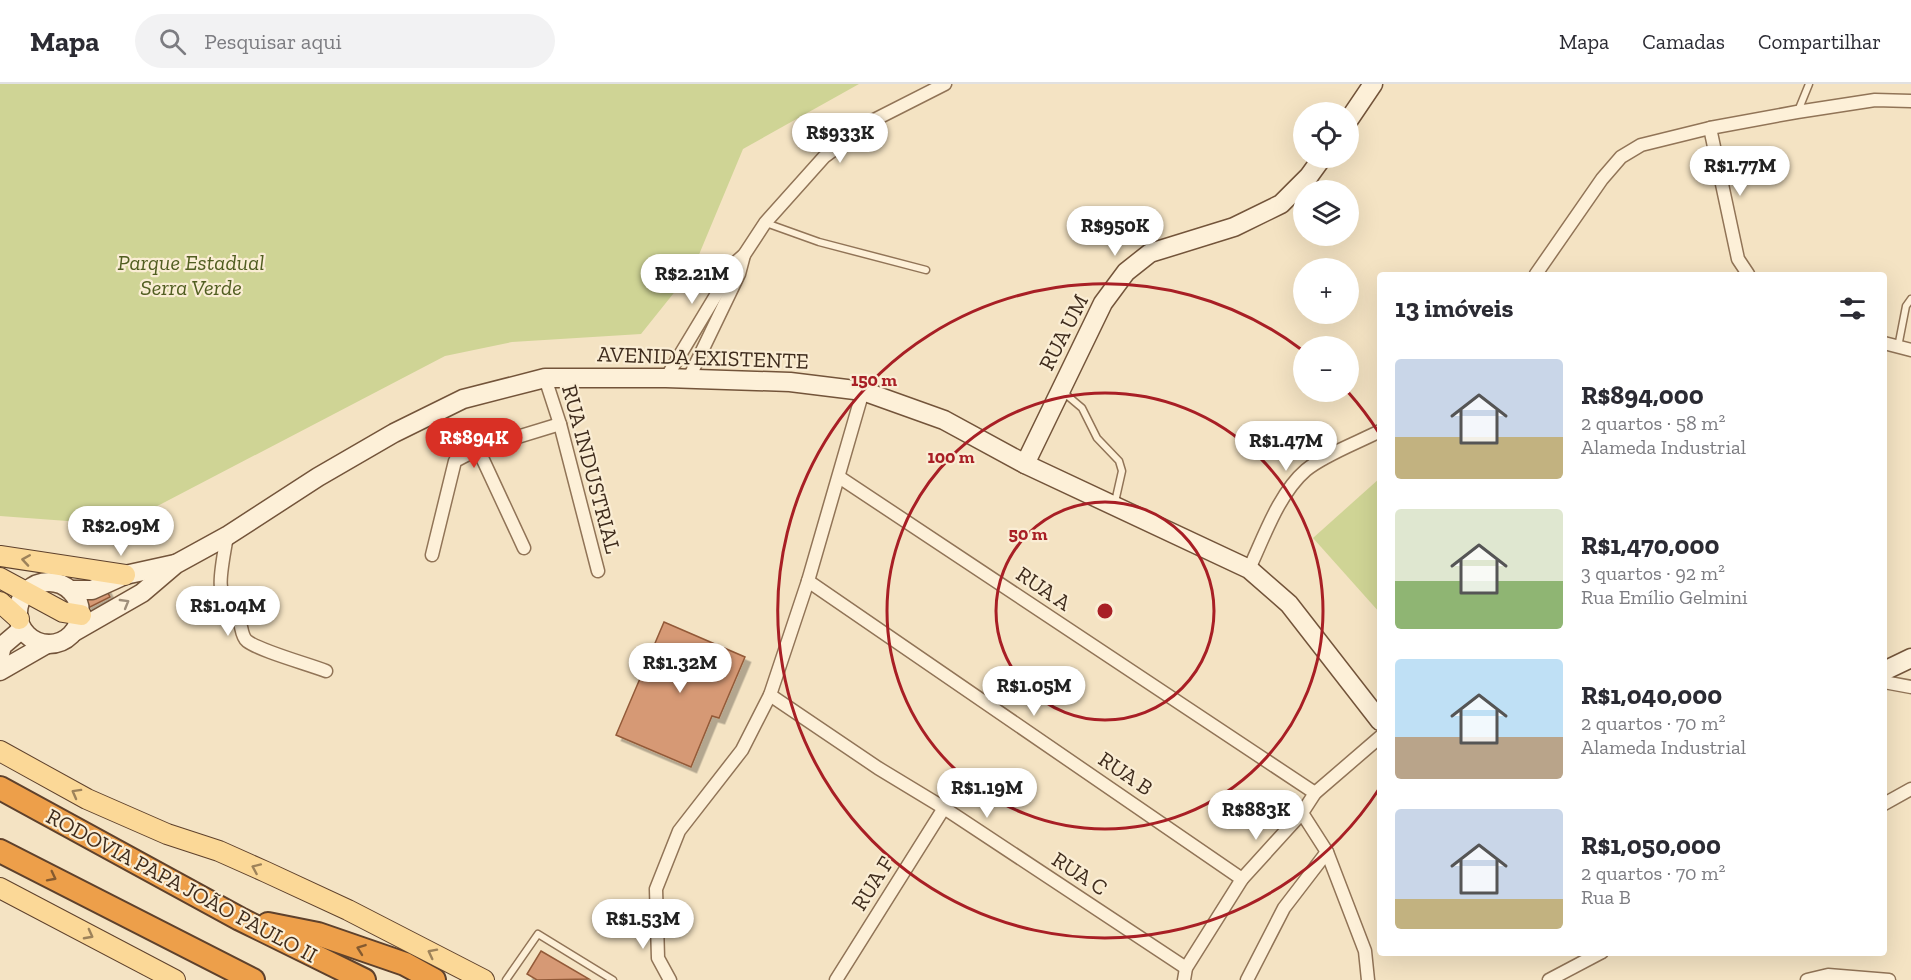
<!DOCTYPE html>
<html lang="pt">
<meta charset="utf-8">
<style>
:root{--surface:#fff;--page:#f2f2f3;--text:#2b2b33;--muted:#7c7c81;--line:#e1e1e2;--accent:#d93025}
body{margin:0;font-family:"Zilla Slab",serif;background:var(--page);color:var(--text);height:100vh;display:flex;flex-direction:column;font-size:22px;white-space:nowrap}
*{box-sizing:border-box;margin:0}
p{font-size:20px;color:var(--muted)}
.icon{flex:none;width:33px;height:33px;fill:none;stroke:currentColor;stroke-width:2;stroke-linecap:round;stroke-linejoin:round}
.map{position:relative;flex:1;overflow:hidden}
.drawer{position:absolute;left:1377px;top:188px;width:510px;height:684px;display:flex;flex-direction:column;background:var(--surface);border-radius:6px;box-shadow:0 6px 24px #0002}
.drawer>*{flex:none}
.tools{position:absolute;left:1293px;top:18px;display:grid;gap:12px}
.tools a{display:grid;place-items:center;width:66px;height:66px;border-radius:50%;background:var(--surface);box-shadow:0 6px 24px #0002;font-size:30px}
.price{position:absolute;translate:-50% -51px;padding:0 14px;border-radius:21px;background:#fff;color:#222;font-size:20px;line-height:39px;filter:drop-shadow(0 2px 3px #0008)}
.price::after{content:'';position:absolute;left:50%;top:36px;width:18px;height:14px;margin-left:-9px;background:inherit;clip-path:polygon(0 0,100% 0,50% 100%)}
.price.current{background:var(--accent);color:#fff}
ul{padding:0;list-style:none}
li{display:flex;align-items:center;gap:18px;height:150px;padding:0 18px}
li span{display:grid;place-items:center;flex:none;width:168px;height:120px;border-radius:6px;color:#555}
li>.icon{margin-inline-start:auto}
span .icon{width:72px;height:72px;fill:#fffc;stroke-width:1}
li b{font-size:26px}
h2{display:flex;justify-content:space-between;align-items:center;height:72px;padding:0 18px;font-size:26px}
header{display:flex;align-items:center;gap:36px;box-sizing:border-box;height:84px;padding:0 30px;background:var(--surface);border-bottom:2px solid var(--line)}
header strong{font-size:28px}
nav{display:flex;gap:33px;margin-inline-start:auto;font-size:21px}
.search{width:420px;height:54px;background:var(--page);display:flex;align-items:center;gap:15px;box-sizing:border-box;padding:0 21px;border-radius:33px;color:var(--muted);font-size:22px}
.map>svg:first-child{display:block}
</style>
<header>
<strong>Mapa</strong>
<div class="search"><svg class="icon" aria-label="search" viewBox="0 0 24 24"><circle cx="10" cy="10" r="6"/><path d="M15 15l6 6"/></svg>Pesquisar aqui</div>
<nav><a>Mapa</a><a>Camadas</a><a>Compartilhar</a></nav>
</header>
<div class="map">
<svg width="1911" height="896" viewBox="0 0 1911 896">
<defs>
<filter id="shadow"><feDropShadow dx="5.5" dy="5.5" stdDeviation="0" flood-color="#0004"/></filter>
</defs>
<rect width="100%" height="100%" fill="#f4e3c3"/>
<g fill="#cfd495">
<polygon points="0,0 859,0 743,65 693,185 641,250 512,258 445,272 121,441 0,432"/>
<polygon points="1380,394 1380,529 1313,454"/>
</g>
<g fill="#d69974" stroke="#935a39" stroke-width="1.5" filter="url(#shadow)">
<polygon points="105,503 110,513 88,524 83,514"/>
<polygon points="664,538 745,573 719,634 712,632 691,683 616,651"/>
<polygon points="541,867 589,895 537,896 527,890"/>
</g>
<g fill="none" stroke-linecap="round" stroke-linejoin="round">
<g stroke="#917457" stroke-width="9">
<g id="lane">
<polyline points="1798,27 1809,0"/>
<polyline points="766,139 819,158 926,186"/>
<polyline points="1898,263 1906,222 1911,215"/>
<polyline points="1063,308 1082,324 1097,354 1119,377 1122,387 1115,418"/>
<polyline points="506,896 538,850 613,896"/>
</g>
</g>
<g stroke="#917457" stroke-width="15">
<g id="street">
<polyline points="1710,44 1738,175 1748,190"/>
<polyline points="1536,190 1602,95 1621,73 1641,61 1710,44 1797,28 1875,16 1911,17"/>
<polyline points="1884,259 1911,266"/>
<polyline points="545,294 560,340 598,487"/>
<polyline points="666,294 736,178 744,171 765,139 824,73 874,36 945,0"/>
<polyline points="688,296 739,190 744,171"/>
<polyline points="478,365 524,464"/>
<polyline points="839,393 1315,709"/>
<path d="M227,452C225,464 219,493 221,503C222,515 234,525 239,536C242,542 241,552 247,557C260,567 308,580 326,587"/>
<polyline points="432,471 455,377 478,365 560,340"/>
<path d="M1249,485C1264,453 1279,409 1306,386C1324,371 1359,358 1380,347"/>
<polyline points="808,497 1242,795"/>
<polyline points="1884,598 1911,603"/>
<polyline points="770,611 878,684 944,724 1186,884"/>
<polyline points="1884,720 1911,705"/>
<polyline points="1302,729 1327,768 1365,867 1368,896"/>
<polyline points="670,896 658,874 656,805 679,747 742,666 770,611 808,497 863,307"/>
<polyline points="836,896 944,724"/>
<polyline points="1184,896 1186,884 1242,795 1302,729 1315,709 1380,653"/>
<polyline points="1247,896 1284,824 1327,768"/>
<polyline points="1549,896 1602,868"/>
<polyline points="1807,896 1828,891 1889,896"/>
</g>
</g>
<g stroke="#73543a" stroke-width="21">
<g id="secondary">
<polyline points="1348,37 1373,0"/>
<polyline points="1025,380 1103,219 1126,188 1150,169 1234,143 1281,120 1309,92 1322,74"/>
<circle cx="49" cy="529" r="31"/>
<polyline points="70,506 92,506 125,491 175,480"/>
<polyline points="74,548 142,509 176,480 227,452 318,393 394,349 463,315 545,294 666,294 790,298 863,307 944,336 1025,380 1249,485 1289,520 1380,637"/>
<polyline points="0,570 2,562 22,545"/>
<polyline points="0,587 47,560"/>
<polyline points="1884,587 1911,574"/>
</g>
</g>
<g stroke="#5e412c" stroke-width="22">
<g id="primary">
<polyline points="0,472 125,491"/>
<polyline points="0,494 63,528 81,531"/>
<polyline points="0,518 19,535"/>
<polyline points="0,667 87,715 167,750 219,767 266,788 348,826 484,896"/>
<polyline points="0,804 175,896"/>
</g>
</g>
<g stroke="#5e412c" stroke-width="26">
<g id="highway">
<polyline points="0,704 240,835 364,896"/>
<polyline points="0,767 253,896"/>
<polyline points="268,840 318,850 405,880 434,896"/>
</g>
</g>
<use href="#lane" stroke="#fdf0d8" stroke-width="6"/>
<use href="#street" stroke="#fdf0d8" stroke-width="12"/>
<use href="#secondary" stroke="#fdf0d8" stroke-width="18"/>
<use href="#primary" stroke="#fbd897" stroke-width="20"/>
<use href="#highway" stroke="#ed9f4a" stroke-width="22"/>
</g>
<defs><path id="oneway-chevron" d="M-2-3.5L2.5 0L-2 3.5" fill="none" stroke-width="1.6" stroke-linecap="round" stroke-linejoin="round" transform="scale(1.5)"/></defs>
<g stroke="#9d825a">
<use href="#oneway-chevron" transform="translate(26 476) rotate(-171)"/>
<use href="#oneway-chevron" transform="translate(76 709) rotate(-151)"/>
<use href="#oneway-chevron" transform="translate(256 784) rotate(-156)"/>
<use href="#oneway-chevron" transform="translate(89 851) rotate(28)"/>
<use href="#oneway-chevron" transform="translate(432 869) rotate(-153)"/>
</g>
<use stroke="#9e8e7a" href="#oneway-chevron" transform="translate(125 519) rotate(-30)"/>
<g stroke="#855a2f">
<use href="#oneway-chevron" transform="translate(52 793) rotate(27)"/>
<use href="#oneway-chevron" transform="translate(361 865) rotate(-160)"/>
</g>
<g fill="none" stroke="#a81f25" stroke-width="3">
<circle cx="1105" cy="527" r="109"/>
<circle cx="1105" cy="527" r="218"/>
<path d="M1379 705A327 327 0 1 1 1302 266M1348 308A327 327 0 0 1 1379 349"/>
</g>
<g text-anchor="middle" stroke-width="4.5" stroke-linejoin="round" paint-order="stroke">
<g font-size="22" font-style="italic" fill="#515e21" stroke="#faedd4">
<text x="191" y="186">Parque Estadual<tspan x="191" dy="25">Serra Verde</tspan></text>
</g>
<g font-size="22" fill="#3f2c1d" stroke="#faedd4">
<text transform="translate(1063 248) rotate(-63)" y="8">RUA UM</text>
<text transform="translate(703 273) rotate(2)" y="8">AVENIDA EXISTENTE</text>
<text transform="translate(592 385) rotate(75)" y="8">RUA INDUSTRIAL</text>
<text transform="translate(1044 504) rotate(34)" y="8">RUA A</text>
<text transform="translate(1126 689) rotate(34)" y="8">RUA B</text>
<text transform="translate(1080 789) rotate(33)" y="8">RUA C</text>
<text transform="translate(872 799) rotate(-58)" y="8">RUA F</text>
<text transform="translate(182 801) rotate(28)" y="8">RODOVIA PAPA JOÃO PAULO II</text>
</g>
</g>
<circle cx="1105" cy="527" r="9" fill="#a81f25" stroke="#faedd4" stroke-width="3"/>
<g font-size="18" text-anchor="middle" font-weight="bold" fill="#a81f25" stroke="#faedd4" stroke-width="4.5" stroke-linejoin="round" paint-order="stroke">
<text x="874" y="302">150 m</text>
<text x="951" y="379">100 m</text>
<text x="1028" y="456">50 m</text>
</g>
</svg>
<div class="tools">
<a><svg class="icon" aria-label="locate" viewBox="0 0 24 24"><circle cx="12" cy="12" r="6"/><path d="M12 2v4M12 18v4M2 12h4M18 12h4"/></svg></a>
<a><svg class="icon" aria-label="layers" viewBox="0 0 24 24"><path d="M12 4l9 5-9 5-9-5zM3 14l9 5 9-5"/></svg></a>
<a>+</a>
<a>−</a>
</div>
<b class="price" style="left:840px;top:80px">R$933K</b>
<b class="price" style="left:1740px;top:113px">R$1.77M</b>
<b class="price" style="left:1115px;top:173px">R$950K</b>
<b class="price" style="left:692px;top:221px">R$2.21M</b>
<b class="price current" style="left:474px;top:385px">R$894K</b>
<b class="price" style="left:1286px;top:388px">R$1.47M</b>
<b class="price" style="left:121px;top:473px">R$2.09M</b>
<b class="price" style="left:228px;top:553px">R$1.04M</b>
<b class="price" style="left:680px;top:610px">R$1.32M</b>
<b class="price" style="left:1034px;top:633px">R$1.05M</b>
<b class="price" style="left:987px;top:735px">R$1.19M</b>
<b class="price" style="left:1256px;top:757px">R$883K</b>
<b class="price" style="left:643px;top:866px">R$1.53M</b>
<section class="drawer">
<h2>13 imóveis<svg class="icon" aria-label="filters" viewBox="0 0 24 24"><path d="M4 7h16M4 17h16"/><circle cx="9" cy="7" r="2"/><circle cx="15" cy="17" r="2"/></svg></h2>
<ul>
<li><span style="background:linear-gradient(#c9d6e8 65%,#c2b280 0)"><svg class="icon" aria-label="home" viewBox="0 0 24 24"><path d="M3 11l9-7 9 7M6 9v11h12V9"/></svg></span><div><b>R$894,000</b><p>2 quartos · 58 m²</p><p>Alameda Industrial</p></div></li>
<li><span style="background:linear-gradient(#dfe7d0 60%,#8fb573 0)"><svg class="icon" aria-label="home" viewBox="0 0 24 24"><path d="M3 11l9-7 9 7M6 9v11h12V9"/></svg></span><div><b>R$1,470,000</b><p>3 quartos · 92 m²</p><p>Rua Emílio Gelmini</p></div></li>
<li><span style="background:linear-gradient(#bfe0f5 65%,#b9a48a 0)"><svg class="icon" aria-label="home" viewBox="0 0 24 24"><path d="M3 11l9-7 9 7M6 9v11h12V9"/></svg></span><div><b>R$1,040,000</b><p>2 quartos · 70 m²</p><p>Alameda Industrial</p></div></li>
<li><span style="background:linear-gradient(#c9d6e8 75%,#c2b280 0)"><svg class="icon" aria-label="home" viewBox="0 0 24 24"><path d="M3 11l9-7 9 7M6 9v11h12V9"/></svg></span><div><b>R$1,050,000</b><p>2 quartos · 70 m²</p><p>Rua B</p></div></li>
</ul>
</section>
</div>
